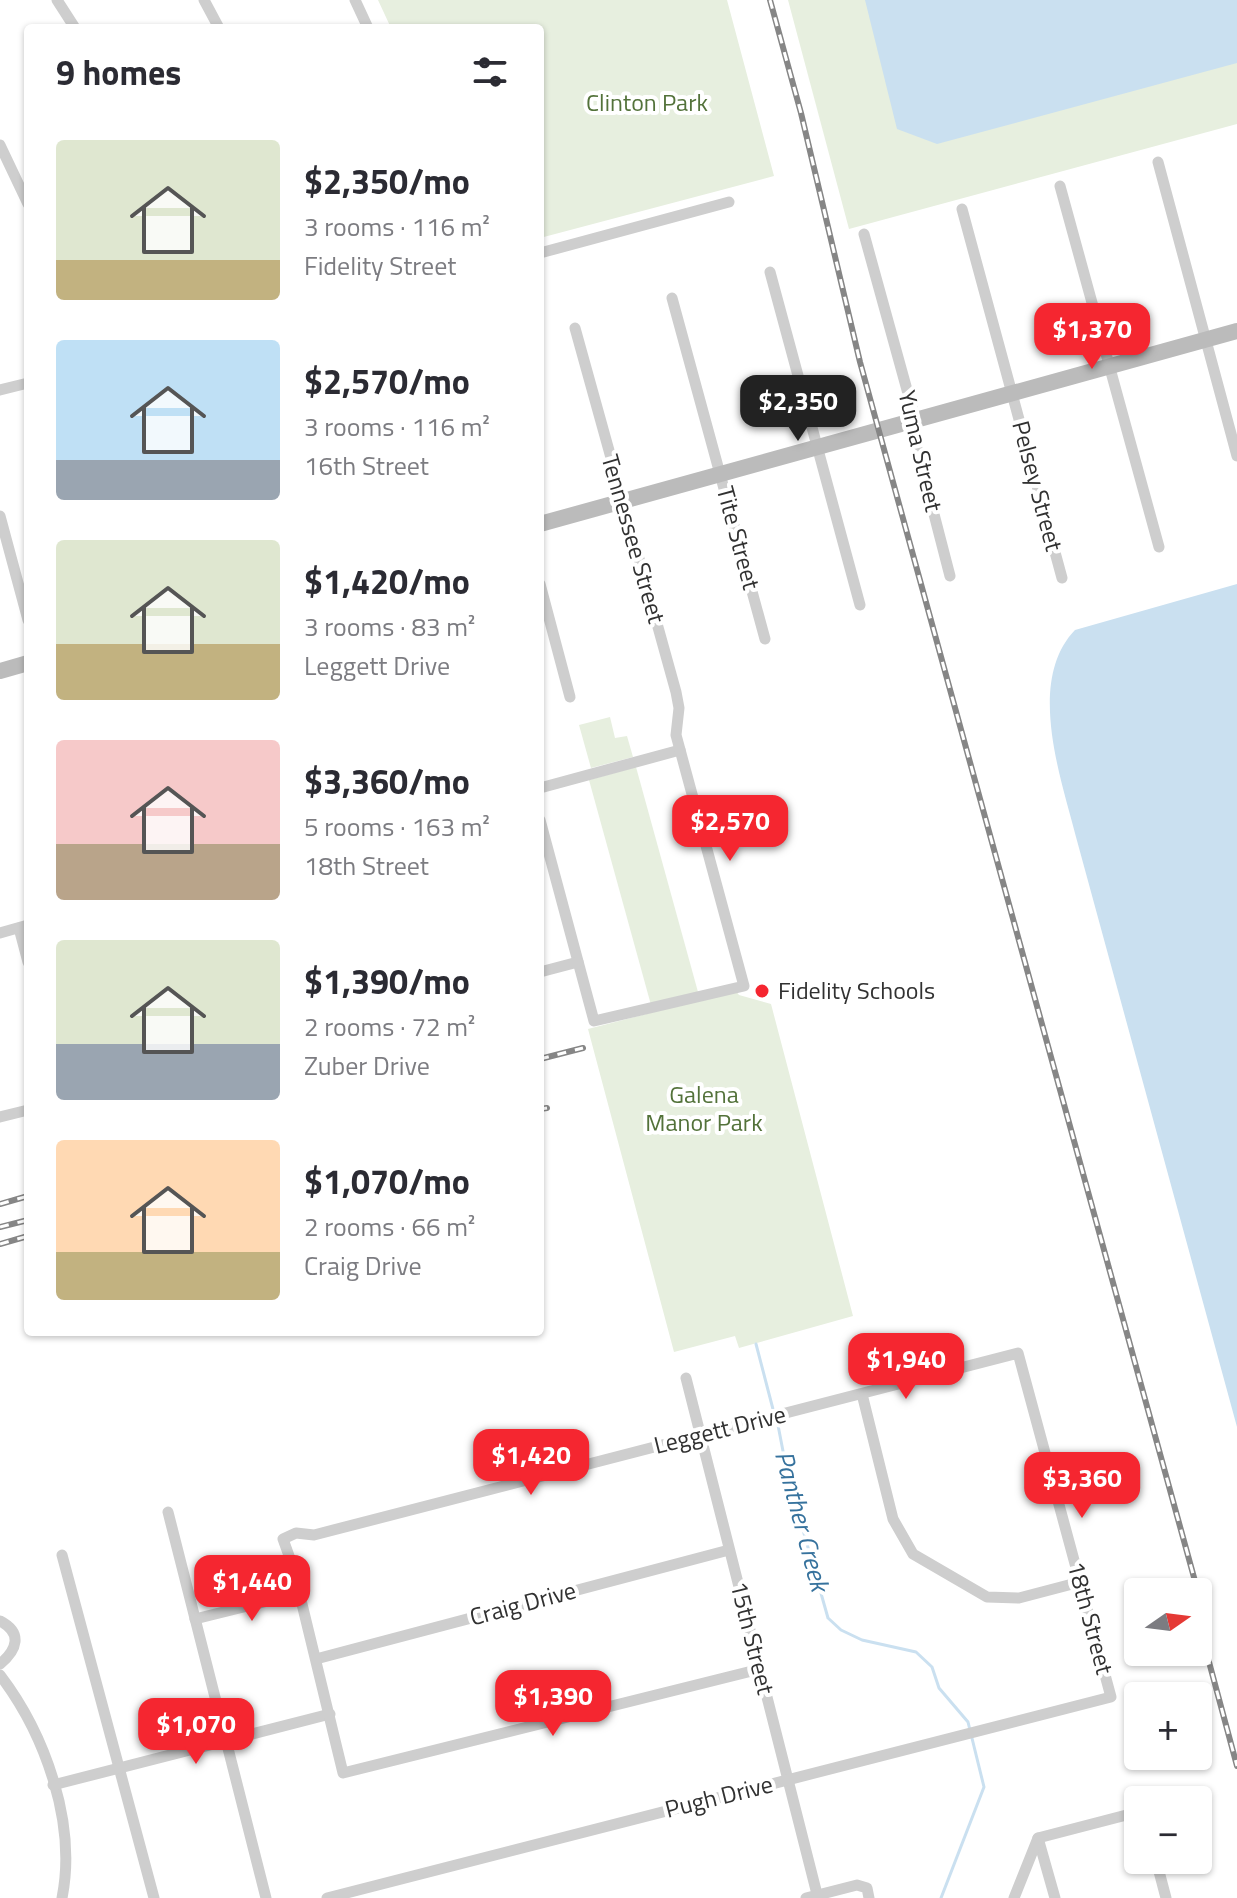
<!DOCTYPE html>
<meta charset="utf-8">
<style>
:root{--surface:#fff;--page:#f2f2f3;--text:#2b2b33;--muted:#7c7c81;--accent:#f52630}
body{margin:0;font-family:"Titillium Web",sans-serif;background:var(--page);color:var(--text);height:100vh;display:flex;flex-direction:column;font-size:30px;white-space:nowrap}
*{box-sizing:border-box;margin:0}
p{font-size:26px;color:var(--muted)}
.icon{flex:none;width:44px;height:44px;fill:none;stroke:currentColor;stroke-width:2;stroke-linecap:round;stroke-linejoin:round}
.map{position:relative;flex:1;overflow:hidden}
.side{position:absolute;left:24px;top:24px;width:520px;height:1312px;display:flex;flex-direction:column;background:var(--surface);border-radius:8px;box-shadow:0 2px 6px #0004}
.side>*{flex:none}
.needle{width:52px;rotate:76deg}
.fabs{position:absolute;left:1124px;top:1578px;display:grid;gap:16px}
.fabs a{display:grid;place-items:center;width:88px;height:88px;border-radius:8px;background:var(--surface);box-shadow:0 2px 6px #0004;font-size:40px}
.price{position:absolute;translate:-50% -68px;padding:0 18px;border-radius:16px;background:var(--accent);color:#fff;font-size:26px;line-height:52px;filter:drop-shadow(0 2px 4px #0008)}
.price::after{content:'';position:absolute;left:50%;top:48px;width:24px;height:18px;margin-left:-12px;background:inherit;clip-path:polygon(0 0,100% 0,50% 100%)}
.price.current{background:#222;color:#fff}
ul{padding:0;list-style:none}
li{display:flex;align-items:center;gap:24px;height:200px;padding:0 32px}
li span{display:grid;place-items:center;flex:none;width:224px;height:160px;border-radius:8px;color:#555}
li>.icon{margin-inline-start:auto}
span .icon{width:96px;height:96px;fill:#fffc;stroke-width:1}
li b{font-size:34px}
h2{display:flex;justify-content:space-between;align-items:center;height:96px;padding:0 32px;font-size:34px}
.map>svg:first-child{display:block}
</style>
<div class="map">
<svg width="1237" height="1898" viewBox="0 0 1237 1898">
<rect width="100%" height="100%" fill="#fff"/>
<g fill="#e7efdf">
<polygon points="378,0 727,0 774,176 540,238 540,28 391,28"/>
<polygon points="788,0 1237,0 1237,124 849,229"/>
<polygon points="610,717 615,738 627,736 633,757 591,768 579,725"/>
<polygon points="636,767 698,992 651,1005 589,780"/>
<polygon points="736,991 739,995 771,1004 853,1316 739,1348 735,1336 674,1352 588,1029"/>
</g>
<g fill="#cae0f0">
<polygon points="865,0 1237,0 1237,63 937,144 897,129"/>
<path d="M1237,584V1427L1076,837C1061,778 1026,681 1075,630Z"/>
</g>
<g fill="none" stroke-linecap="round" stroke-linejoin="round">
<g stroke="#cae0f0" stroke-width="3">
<polyline points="756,1344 774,1413"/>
<polyline points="777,1420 788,1477 828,1618 841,1630 862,1640 916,1652 932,1667 939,1688 968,1722 984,1787 941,1898"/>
</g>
<g stroke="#cecece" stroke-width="11">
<polyline points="57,0 75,28"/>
<polyline points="204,0 219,28"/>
<polyline points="355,0 368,28"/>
<polyline points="0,145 28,204"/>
<polyline points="1158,162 1237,456"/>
<polyline points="1060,186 1159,547"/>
<polyline points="962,209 1062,578"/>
<polyline points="864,234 912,408 913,433 950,576"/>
<polyline points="540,253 729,202"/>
<polyline points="770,272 860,605"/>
<polyline points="672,298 765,639"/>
<polyline points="0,390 28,383"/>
<polyline points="0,516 28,620"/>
<polyline points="540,584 570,697"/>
<polyline points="540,788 680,750"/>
<polyline points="540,820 594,1021 744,986 676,735 679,708 676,692 575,328"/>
<polyline points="19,928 28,962"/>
<polyline points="0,933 28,925"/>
<polyline points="540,972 578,962"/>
<polyline points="0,1117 28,1110"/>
<polyline points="686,1378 818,1898"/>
<polyline points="862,1394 893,1519 913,1554 987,1597 1019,1598 1080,1582"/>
<polyline points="168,1512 266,1898"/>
<polyline points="62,1555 154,1898"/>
<polyline points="195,1619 300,1593"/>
<path d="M0,1621C23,1633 17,1650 0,1664"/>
<polyline points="316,1659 729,1550"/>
<path d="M0,1675C45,1734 77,1823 62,1898"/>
<polyline points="53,1785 330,1714"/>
<polyline points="1038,1838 1055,1898"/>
<polyline points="1156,1860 1166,1898"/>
<polyline points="327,1898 1111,1697 1018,1353 314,1535 296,1533 283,1539 293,1567 343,1773 760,1669"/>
<polyline points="806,1898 857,1885 867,1888 869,1898"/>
<polyline points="1014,1898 1038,1838 1138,1812"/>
</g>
<g stroke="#bbb" stroke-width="16">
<polyline points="540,524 1237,331"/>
<polyline points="0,671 28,663"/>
</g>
<g stroke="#868686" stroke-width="6">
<g id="rail">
<polyline points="770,0 801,113 860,362 1198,1592"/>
<polyline points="540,1059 583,1048"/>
<polyline points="540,1109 547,1108"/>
<polyline points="0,1204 28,1196"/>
<polyline points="0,1227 28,1220"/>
<polyline points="0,1244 28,1236"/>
<polyline points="1198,1621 1237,1766"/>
</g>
</g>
<use href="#rail" stroke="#fff" stroke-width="3" stroke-dasharray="9" stroke-linecap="butt"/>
</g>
<circle fill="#f52630" stroke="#fff" stroke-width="3" cx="762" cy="991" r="8"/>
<g text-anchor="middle" stroke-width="8" stroke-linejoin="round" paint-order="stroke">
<g font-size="24" fill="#53723a" stroke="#fff">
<text x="647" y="111">Clinton Park</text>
<text x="704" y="1103">Galena<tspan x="704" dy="28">Manor Park</tspan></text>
</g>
<g font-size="24" fill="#313131" stroke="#fff">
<text transform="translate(920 451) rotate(77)" y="8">Yuma Street</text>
<text transform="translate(1037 486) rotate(75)" y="8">Pelsey Street</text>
<text transform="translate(738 538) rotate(75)" y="8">Tite Street</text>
<text transform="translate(633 539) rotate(74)" y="8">Tennessee Street</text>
<text transform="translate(720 1430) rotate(-14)" y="8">Leggett Drive</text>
<text transform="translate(523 1604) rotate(-15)" y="8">Craig Drive</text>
<text transform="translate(1090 1618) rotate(75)" y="8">18th Street</text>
<text transform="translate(752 1638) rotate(76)" y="8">15th Street</text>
<text transform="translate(719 1797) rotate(-14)" y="8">Pugh Drive</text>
</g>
<g font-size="24" fill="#313131" stroke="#fff" text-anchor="start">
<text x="778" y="999">Fidelity Schools</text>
</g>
<g font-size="26" font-style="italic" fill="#36729d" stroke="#fff">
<text transform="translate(802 1521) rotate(75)" y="9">Panther Creek</text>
</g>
</g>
</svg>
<div class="fabs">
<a><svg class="needle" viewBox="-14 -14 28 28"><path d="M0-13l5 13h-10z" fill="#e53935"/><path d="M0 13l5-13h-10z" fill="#7c7c81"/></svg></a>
<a>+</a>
<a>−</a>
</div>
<b class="price" style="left:1092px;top:371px">$1,370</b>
<b class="price current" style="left:798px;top:443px">$2,350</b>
<b class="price" style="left:730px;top:863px">$2,570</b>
<b class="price" style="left:906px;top:1401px">$1,940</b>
<b class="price" style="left:531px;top:1497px">$1,420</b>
<b class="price" style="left:1082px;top:1520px">$3,360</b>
<b class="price" style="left:252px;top:1623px">$1,440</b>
<b class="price" style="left:553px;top:1738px">$1,390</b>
<b class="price" style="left:196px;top:1766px">$1,070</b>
<section class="side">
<h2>9 homes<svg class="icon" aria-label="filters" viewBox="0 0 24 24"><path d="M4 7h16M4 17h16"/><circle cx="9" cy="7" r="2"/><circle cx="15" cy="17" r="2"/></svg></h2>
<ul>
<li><span style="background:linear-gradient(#dfe7d0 75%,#c2b280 0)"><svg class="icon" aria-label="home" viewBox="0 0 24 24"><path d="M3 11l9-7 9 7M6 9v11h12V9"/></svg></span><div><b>$2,350/mo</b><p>3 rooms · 116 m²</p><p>Fidelity Street</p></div></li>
<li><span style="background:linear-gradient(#bfe0f5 75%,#9aa5b1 0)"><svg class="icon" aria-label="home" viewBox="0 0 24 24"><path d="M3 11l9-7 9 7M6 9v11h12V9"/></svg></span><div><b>$2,570/mo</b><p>3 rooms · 116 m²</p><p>16th Street</p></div></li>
<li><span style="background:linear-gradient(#dfe7d0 65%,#c2b280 0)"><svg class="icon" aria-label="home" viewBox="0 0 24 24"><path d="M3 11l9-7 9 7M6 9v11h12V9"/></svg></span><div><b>$1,420/mo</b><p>3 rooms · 83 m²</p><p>Leggett Drive</p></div></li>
<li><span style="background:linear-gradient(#f6c9c9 65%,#b9a48a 0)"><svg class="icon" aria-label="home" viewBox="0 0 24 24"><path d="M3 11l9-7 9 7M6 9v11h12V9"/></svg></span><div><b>$3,360/mo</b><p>5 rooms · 163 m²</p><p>18th Street</p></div></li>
<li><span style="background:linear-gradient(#dfe7d0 65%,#9aa5b1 0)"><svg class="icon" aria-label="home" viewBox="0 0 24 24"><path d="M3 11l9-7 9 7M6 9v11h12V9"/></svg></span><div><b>$1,390/mo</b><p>2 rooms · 72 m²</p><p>Zuber Drive</p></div></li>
<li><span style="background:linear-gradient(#ffd9b3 70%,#c2b280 0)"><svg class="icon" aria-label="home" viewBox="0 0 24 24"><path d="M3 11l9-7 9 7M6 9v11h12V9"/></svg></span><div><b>$1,070/mo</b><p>2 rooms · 66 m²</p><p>Craig Drive</p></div></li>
</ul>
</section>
</div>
